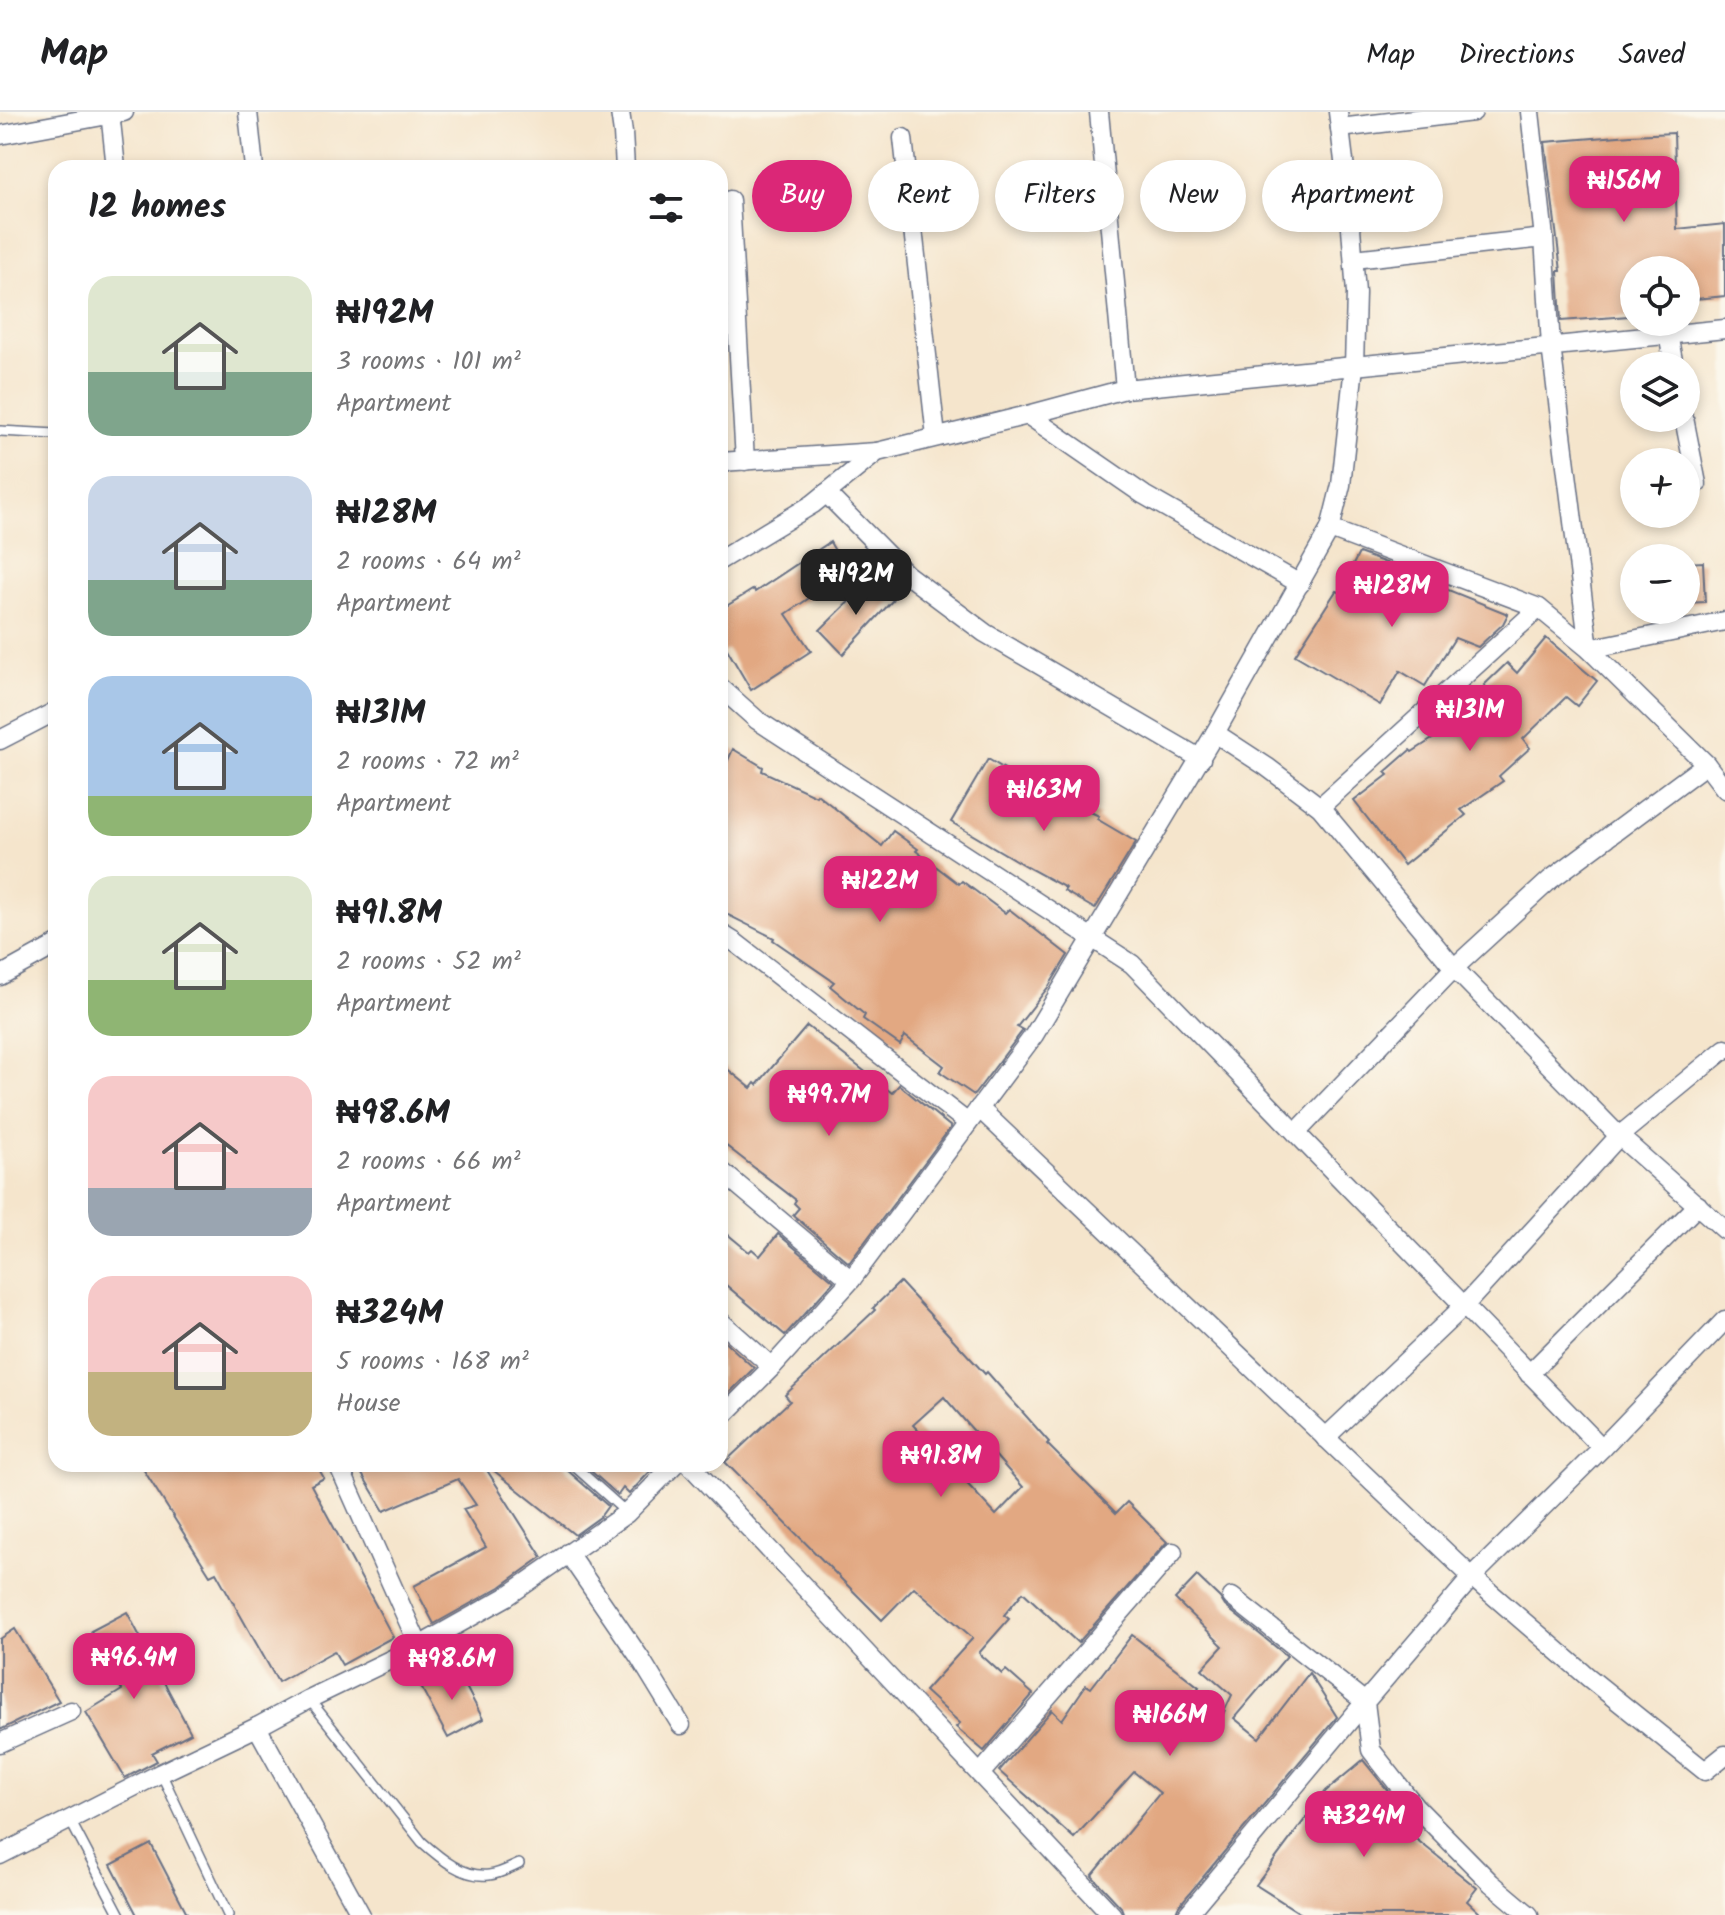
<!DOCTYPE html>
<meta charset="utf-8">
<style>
:root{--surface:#fff;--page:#f2f2f2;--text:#202124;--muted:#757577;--line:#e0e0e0;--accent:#db2777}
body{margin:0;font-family:Kalam,sans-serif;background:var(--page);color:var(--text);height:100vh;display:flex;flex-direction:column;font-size:30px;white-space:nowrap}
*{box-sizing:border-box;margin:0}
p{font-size:26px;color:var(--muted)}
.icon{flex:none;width:44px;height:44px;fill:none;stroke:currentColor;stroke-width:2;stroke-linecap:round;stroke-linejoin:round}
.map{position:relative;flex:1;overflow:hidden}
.panel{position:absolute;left:48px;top:48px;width:680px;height:1312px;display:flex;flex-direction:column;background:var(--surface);border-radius:24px;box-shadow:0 4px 12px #0003}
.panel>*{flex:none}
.top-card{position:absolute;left:752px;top:48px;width:760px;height:72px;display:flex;gap:16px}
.buttons{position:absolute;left:1620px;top:144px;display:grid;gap:16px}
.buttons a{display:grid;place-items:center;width:80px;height:80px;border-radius:50%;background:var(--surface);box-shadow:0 4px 12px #0003;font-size:40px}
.price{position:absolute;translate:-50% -68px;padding:0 18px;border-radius:16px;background:var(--accent);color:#fff;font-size:26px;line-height:52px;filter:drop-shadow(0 2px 4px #0008)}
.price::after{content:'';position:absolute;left:50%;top:48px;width:24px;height:18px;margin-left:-12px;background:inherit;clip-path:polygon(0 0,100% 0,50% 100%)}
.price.active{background:#222;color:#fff}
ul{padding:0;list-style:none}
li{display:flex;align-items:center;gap:24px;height:200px;padding:0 40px}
li span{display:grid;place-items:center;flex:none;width:224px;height:160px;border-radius:24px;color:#555}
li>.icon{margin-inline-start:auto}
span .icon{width:96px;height:96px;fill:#fffc;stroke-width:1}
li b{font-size:34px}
h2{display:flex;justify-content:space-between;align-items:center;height:96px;padding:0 40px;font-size:34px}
.pill{padding:0 28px;border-radius:36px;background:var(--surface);box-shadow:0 4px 12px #0003;font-size:28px;line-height:72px}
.pill.active{background:var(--accent);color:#fff}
header{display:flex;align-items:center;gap:48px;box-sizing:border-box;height:112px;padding:0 40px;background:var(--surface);border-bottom:2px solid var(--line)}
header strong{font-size:38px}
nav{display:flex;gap:44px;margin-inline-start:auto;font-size:28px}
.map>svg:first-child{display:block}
</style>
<header>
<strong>Map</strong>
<nav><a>Map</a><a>Directions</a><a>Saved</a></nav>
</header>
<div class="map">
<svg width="1725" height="1803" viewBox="0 0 1725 1803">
<rect width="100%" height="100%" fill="#fbf7ec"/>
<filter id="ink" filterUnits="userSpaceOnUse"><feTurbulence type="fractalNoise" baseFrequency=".0125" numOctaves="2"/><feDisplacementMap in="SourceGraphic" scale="16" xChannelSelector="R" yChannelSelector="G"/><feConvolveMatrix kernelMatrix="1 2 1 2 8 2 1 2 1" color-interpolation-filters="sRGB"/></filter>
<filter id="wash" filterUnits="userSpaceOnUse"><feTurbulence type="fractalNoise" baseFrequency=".006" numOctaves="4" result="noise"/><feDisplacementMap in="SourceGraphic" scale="32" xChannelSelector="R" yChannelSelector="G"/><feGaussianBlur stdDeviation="1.8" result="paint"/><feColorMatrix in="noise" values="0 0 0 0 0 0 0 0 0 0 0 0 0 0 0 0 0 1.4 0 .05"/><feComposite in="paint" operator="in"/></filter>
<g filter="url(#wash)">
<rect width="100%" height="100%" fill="#f5e5cc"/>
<g id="blocks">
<g fill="#e2a882" fill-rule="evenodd">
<polygon points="1674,21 1677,117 1725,112 1725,184 1686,188 1686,158 1628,158 1629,204 1561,209 1558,159 1561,159 1545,30 1631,23"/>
<polygon points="830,430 847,460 786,502 811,539 751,578 727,537 720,542 720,498 754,477 755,480"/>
<polygon points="1359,441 1386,451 1440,479 1441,475 1508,502 1503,512 1478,535 1455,526 1425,574 1400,559 1380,593 1295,543 1336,479 1339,480"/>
<polygon points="1703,450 1705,490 1686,491 1686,451"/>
<polygon points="871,468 893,488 843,542 820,518"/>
<polygon points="1546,526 1597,569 1577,594 1566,585 1523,627 1530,636 1499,664 1503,669 1461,698 1466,703 1404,753 1354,689 1388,663 1385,660 1410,638 1412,640 1462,608 1491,581 1484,573 1507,551 1517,561"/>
<polygon points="733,637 763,655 762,659 816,684 817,682 882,734 893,719 918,737 916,739 959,772 962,769 1005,801 1009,797 1068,843 1049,874 1017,915 1023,918 974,983 940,960 944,954 905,924 900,933 863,907 865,903 830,874 834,870 773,828 774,826 720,799 720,666"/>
<polygon points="988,647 1025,669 1099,704 1097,707 1136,730 1095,797 1064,779 1066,776 1027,755 951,710"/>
<polygon points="807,914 892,981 899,973 951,1015 849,1151 793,1103 799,1096 794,1091 796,1088 720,1029 720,951 751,976 755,971 757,973"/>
<polygon points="720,1116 749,1140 752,1137 760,1144 778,1122 834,1169 785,1223 720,1168"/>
<path d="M900,1170L985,1262L987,1260L1049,1330L1047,1332L1116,1401L1127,1390L1167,1430L1078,1531L1023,1480L1004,1503L1009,1507L979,1541L1002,1562L1006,1558L1033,1582L984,1639L956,1615L960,1611L925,1579L973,1526L914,1475L882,1508L725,1350L790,1289L785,1283L875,1198L873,1196ZM944,1285L1023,1375L996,1403L913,1313Z"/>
<polygon points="720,1225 754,1256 720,1290"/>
<polygon points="140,1352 316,1352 324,1366 311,1373 393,1525 342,1553 334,1539 278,1570 216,1460 210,1463"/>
<polygon points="356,1352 565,1352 567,1358 608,1394 600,1405 575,1423 488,1354 485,1355 542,1445 500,1475 434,1512 414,1474 486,1435 463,1397 476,1393 458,1367 384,1399"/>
<polygon points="583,1352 657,1352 629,1382 623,1376 618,1383"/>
<polygon points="1197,1464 1220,1486 1225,1494 1287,1544 1234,1606 1259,1626 1309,1561 1337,1605 1178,1795 1175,1803 1124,1803 1121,1795 1092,1764 1160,1681 1134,1660 1074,1726 999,1659 1052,1598 1062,1608 1086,1573 1091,1576 1132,1523 1199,1575 1184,1595 1214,1621 1232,1583 1202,1557 1223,1534 1175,1487"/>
<polygon points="127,1500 191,1621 152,1641 157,1649 125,1666 86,1600 122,1578 91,1519"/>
<polygon points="15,1517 59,1589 0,1618 0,1527"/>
<polygon points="455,1554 483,1607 448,1626 420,1573"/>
<polygon points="1363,1648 1406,1701 1417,1713 1406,1719 1477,1776 1467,1789 1482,1803 1303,1803 1256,1773 1326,1679"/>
<polygon points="151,1732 188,1803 137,1803 111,1753"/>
</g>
</g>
</g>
<g filter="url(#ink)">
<use href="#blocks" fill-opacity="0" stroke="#676f84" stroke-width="2"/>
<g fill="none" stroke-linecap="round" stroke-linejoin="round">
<g stroke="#676f84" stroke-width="12">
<g id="lane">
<polyline points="0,319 56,322"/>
<polyline points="572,1352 627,1401"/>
<path d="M309,1587L422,1730C440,1746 463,1766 489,1763C499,1762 510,1756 519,1752"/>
<polyline points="161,1661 228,1803"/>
<polyline points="70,1708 120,1803"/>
</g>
</g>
<g stroke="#676f84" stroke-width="21">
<g id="street">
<polyline points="110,0 116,56"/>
<polyline points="248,0 254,56"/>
<polyline points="620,0 623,21 625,56"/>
<polyline points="1099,0 1125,277 1354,254 1341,373 1330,417 1215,621 1267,655 1320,695 1454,856 1619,1024 1725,1118"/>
<polyline points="1338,0 1349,90 1356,181 1354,254 1725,217"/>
<polyline points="1530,0 1544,126 1551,234 1589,537 1725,509"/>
<polyline points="1340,16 1473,0"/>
<polyline points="0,23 124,0"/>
<polyline points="903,26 936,325"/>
<polyline points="730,88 745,349"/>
<polyline points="1354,147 1544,126"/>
<polyline points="1668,222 1674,254"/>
<polyline points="1028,303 1144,383 1300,472"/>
<polyline points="1684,306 1697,372"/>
<polyline points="720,350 877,340"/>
<polyline points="826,381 906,462 985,521 1201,647"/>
<polyline points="720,448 813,392 877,340 1028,303 1125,277"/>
<polyline points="720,575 757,608 1132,852 1602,1336"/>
<polyline points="0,628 56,599"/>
<polyline points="1706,652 1725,677"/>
<polyline points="1320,695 1539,496"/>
<polyline points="720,821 736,831 968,1011"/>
<polyline points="0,864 56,833"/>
<polyline points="979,996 1472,1465 1588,1565 1705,1659 1725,1643"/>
<polyline points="1296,1021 1454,856 1550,768 1706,652 1589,537 1539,496 1330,417"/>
<polyline points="720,1058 851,1168"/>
<polyline points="720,1209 772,1255"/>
<polyline points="1529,1262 1698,1093"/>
<polyline points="720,1307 772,1255 851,1168 1034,923 1215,621"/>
<polyline points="1325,1326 1464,1194 1619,1024 1725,937"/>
<polyline points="338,1352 419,1534"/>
<polyline points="689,1352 1112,1803"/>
<polyline points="568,1441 640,1546 681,1613"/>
<polyline points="257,1615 361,1803"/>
<polyline points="0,1631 71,1599"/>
<polyline points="980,1662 1173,1440"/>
<polyline points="0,1743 161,1661 257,1615 309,1587 419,1534 506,1485 627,1401 675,1352"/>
<polyline points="1187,1803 1365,1590 1232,1485"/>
<polyline points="1529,1803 1491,1771 1415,1694 1371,1638 1365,1590 1472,1465 1602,1336 1725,1208"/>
</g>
</g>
<use href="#lane" stroke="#fff" stroke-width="9"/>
<use href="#street" stroke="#fff" stroke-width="18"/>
</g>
</g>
</svg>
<div class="buttons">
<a><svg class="icon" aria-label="locate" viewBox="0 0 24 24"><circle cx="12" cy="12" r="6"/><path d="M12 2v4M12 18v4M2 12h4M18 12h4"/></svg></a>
<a><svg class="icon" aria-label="layers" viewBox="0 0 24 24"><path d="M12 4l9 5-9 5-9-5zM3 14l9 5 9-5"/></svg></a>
<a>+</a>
<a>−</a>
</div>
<b class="price" style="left:1624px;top:112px">₦156M</b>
<b class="price active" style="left:856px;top:505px">₦192M</b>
<b class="price" style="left:1392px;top:517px">₦128M</b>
<b class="price" style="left:1470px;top:641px">₦131M</b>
<b class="price" style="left:1044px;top:721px">₦163M</b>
<b class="price" style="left:880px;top:812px">₦122M</b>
<b class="price" style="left:829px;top:1026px">₦99.7M</b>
<b class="price" style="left:941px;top:1387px">₦91.8M</b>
<b class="price" style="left:134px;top:1589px">₦96.4M</b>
<b class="price" style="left:452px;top:1590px">₦98.6M</b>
<b class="price" style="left:1170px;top:1646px">₦166M</b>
<b class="price" style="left:1364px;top:1747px">₦324M</b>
<div class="top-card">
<a class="pill active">Buy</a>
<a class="pill">Rent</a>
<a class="pill">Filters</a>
<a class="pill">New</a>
<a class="pill">Apartment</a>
</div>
<section class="panel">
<h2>12 homes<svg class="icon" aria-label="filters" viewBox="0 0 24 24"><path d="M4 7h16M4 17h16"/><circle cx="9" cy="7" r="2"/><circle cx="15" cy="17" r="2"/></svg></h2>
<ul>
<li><span style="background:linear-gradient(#dfe7d0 60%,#7fa58c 0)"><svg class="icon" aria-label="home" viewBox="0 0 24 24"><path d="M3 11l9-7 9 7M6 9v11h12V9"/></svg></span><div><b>₦192M</b><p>3 rooms · 101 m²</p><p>Apartment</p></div></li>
<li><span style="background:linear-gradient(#c9d6e8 65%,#7fa58c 0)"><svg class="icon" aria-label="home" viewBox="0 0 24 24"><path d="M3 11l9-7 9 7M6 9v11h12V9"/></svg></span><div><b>₦128M</b><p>2 rooms · 64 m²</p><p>Apartment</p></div></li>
<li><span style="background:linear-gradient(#a9c7e8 75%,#8fb573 0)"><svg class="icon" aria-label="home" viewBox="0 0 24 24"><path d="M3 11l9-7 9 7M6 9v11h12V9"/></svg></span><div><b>₦131M</b><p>2 rooms · 72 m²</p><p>Apartment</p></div></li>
<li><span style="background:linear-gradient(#dfe7d0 65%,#8fb573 0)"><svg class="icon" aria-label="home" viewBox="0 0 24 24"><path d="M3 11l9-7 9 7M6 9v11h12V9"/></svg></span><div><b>₦91.8M</b><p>2 rooms · 52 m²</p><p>Apartment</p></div></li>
<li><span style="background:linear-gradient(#f6c9c9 70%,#9aa5b1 0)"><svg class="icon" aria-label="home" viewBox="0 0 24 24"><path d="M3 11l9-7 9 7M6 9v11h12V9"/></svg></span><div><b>₦98.6M</b><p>2 rooms · 66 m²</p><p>Apartment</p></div></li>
<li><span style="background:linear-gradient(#f6c9c9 60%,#c2b280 0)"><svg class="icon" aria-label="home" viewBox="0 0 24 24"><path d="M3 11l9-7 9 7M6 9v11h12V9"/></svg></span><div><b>₦324M</b><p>5 rooms · 168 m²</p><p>House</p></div></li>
</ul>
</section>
</div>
